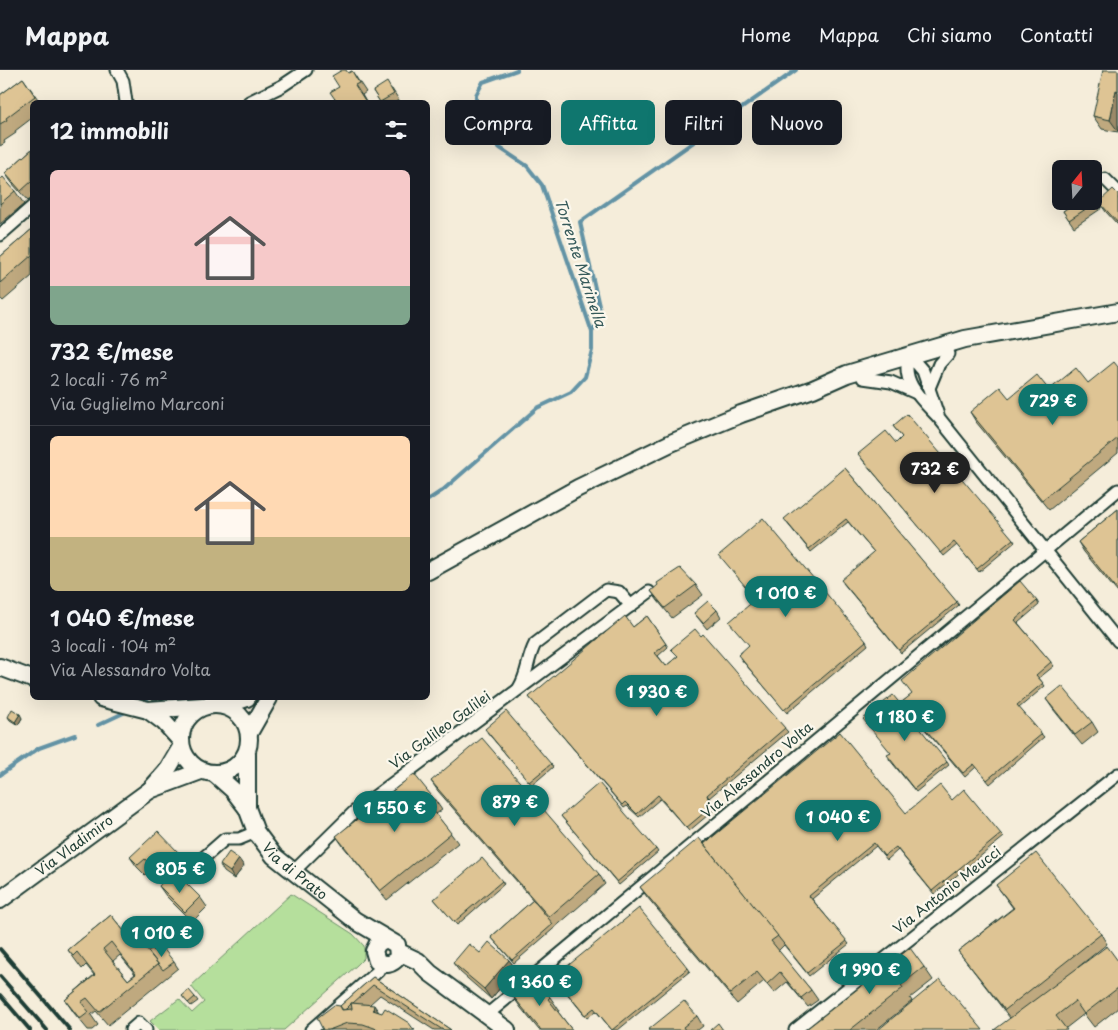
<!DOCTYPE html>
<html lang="it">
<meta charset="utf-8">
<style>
:root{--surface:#171b24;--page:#20242c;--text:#f1f3f6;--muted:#9ea1a6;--line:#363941;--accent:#0f766e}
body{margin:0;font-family:"Playpen Sans",sans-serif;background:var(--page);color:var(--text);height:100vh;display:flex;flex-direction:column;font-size:19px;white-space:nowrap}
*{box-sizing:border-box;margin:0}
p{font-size:16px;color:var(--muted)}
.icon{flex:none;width:28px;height:28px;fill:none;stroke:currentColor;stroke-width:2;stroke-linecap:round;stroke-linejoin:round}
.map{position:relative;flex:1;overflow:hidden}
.drawer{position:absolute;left:30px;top:30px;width:400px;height:600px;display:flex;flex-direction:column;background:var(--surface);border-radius:8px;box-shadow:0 5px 20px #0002}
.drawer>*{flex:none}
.guide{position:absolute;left:445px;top:30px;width:475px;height:45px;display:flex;gap:10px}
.needle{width:32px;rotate:18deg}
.controls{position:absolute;left:1052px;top:90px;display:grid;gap:10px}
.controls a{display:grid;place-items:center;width:50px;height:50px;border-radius:8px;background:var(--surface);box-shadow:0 5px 20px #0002;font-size:25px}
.price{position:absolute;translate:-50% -42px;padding:0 11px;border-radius:18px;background:var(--accent);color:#fff;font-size:16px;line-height:32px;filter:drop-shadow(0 1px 2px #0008)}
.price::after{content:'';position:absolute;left:50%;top:30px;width:15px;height:11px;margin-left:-8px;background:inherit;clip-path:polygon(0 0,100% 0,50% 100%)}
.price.active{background:#222;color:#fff}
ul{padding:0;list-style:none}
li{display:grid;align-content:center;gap:10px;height:265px;padding:0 20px}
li+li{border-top:1px solid var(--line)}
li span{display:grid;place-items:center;height:155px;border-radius:8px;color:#555}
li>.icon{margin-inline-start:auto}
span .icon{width:90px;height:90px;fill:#fffc;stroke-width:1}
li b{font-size:21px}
h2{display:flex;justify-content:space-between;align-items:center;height:60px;padding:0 20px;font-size:21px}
.pill{padding:0 18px;border-radius:8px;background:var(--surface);box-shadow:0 5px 20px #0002;font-size:18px;line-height:45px}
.pill.active{background:var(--accent);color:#fff}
header{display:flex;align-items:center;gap:30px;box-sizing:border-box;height:70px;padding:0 25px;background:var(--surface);border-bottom:1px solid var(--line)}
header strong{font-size:24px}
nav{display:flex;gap:28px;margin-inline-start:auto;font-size:18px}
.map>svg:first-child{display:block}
</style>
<header>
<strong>Mappa</strong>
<nav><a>Home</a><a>Mappa</a><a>Chi siamo</a><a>Contatti</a></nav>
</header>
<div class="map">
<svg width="1118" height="960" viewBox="0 0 1118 960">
<rect width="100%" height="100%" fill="#f5edda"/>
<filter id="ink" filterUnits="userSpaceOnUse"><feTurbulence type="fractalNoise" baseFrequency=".02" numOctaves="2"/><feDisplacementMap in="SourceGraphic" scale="10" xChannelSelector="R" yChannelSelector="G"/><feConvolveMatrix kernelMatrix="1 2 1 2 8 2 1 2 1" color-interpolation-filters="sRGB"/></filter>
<g filter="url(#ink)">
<polygon fill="#b5df9c" stroke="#6a8e68" points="291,824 353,864 364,876 364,888 357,895 284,960 159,960 150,951 179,929 192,943 204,932 191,916"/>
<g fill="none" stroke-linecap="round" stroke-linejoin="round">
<g stroke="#6393a5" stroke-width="4">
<polyline points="592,262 601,245 580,152 796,0"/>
<polyline points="428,430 443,420 537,338 571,322 585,307 592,280 592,262 542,115 527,96 500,78 476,56 476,25 483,12 517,0"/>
<polyline points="140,633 148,628"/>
<polyline points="98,655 130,640"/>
<polyline points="0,705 39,678 75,665"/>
</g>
<g stroke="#1f3d34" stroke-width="15">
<g id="minor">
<polyline points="117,0 123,11 126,32"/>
<polyline points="249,32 282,16 306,0"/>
<polyline points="1105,109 1118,122"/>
<polyline points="0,165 32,137"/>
<polyline points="863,308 891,312 916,323"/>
<polyline points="929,318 939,294 948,284"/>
<path d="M939,348L923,301L910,286C898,310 924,332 939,348L1118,571"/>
<path d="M519,618C528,604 527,589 535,574L606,520L619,522L631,536"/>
<polyline points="293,802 354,742 649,522"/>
<polyline points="185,804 225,769 239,769 256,762"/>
<polyline points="488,944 1118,420"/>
<polyline points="131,960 139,953 146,960"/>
<polyline points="311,960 378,901 381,894"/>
<polyline points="795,960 1118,704"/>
</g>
</g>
<g stroke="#1f3d34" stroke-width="20">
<g id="secondary">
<polyline points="428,501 578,418 671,373 741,344 813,319 847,304 965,269 1118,242"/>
<polyline points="0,597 32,609"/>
<polyline points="101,628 148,640 203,636"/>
<circle cx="215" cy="669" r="34"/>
<polyline points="224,636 247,628"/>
<polyline points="148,640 164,652 181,671"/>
<polyline points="249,663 269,628"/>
<polyline points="247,684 247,738"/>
<path id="s1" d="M215,704L233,720L247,738L256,762L274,786L356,851L397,875L398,887C392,895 385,896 377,891L374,881L378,873L386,869"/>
<polyline points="150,720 201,701"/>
<path id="s2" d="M0,830L150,720L166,702L181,677"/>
<polyline points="399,882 418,891 430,903 507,960"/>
</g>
</g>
<use href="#minor" stroke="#fbf7ec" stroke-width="11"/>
<use href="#secondary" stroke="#fbf7ec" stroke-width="16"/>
<g stroke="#1f3d34" stroke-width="4">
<polyline points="0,879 70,960"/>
<polyline points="0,906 47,960"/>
<polyline points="0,925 30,960"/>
</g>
</g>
<g fill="#bfa97f" stroke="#1f3d34" fill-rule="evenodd">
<polygon points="1118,0 1118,62 1102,59 1093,46"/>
<polygon points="352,1 366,22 362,25 366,32 337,32 339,17 349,3"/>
<polygon points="23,8 40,32 32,32 32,48 15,61 16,63 4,71 5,73 0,76 0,25"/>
<polygon points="392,19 399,30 395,32 380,32 373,21"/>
<polygon points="32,79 32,127 28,131 12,113 5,103"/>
<polygon points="0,110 15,121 24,134 0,154"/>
<polygon points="1118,124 1118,155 1106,142 1099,132"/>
<polygon points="1094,125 1102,138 1074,157 1063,141"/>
<polygon points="32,159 32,206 3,231 0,228 0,187"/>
<polygon points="1118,297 1118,383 1049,440 976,352 970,342 1049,320 1088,313"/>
<polygon points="893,356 1013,469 1015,472 979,502 957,475 944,486 861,388 896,373 902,367"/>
<polygon points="845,398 959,535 901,583 843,513 874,482 848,452 811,482 786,452"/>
<polygon points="1118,439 1118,523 1084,482 1078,472"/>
<polygon points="696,515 703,525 672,548 658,531 651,521"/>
<polygon points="1037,531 1039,535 1018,553 1054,596 1039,608 1045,616 1019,638 1044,667 990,714 976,697 965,707 902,632"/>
<polygon points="717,540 721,547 707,559 694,543"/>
<polygon points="647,546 668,577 658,586 666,596 678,586 671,579 701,566 788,662 709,728 714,740 689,761 660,729 639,747 627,736 624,738 529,627 633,557"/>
<polygon points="866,571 868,575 787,643 740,588"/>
<polygon points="1046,629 1092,652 1098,662 1082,675 1053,639"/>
<polygon points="8,647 22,648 18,655 10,650"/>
<polygon points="487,662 551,694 553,697 532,715"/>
<polygon points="890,683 947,692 949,695 916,722 889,689"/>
<polygon points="431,711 599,804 605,814 514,893 491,867 533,830 438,721"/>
<polygon points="435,730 442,740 436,744 458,773 387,830 343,776 336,766"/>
<polygon points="952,730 1001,764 1004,767 934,824 898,780 887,790 876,776 812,829 849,874 809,906 784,875 778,881 811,920 818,930 808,937 787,912 774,923 764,911 737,934 647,827 640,817 704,774 906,743"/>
<polygon points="561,746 656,779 658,782 619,815"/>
<polygon points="178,782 185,792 170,806 166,801 160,807 152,799 145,805 137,797 130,787"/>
<polygon points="220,795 244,796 234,809 224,802"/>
<polygon points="502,811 504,814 457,855 434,829"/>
<polygon points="996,815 1101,864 1107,874 1077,898 1118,891 1118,938 1094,957 1084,944 1066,958 1010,948 958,881 1013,838"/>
<polygon points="159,816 179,817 200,827 207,837 192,852 166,826"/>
<path d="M111,845L132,871L148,881L155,882L174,892L178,898L108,955L96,941L91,945L98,955L92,960H88L74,943L65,930L94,905L86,895L82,899L68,880ZM120,885L135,904L128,910L113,891Z"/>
<polygon points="509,890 516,899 491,929 460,902 453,893"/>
<polygon points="924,897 933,910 910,928 912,931 876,960 805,960"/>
<polygon points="688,898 690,901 618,960 612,960 596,941 587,948 556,910"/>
<polygon points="373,907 451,960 434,960 380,925 370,934 380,943 415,960 322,960 340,936"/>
<polygon points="512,925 550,927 559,940 558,942 572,960 539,960 521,938"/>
<polygon points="182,926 195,927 198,931 191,936"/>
<polygon points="697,946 703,956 698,960 648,960"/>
</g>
<g fill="#9b8968" stroke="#1f3d34">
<polygon points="1116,20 1118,23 1118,61 1110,50"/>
<polygon points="20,644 22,648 18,655 15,652"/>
<polygon points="707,725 709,728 714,740 711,737"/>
<polygon points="239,789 244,796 234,809 230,802"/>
<polygon points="509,890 516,899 491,929 484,919"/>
<polygon points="374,935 383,948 373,940"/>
</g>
<g fill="#dec494" stroke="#1f3d34" fill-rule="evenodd">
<polygon points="342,0 346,0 348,3 352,1 359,13 355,15 366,32 337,32 330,22 339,17 332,6"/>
<polygon points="1103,0 1118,0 1118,21 1116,20 1110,50 1093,46"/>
<polygon points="23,8 35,26 6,48 7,50 0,54 0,25"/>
<polygon points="387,12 394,24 380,32 373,21"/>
<polygon points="32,79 32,111 21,121 5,103"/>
<polygon points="3,107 15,121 0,134 0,110"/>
<polygon points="1113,119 1118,124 1118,153 1099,132"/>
<polygon points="1094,125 1098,131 1069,150 1063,141 1078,131 1094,131"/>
<polygon points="32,159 32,185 0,213 0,187"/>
<polygon points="1114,292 1118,297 1118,368 1042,430 970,342 1000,317 1009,328 1037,305 1049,320 1076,298 1088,313"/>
<polygon points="907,344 1013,469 977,499 954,472 941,483 858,384 886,361 896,373 902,367 893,356"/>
<polygon points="845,398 957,532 899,580 841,510 874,482 846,449 809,479 784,449"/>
<polygon points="1118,439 1118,521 1078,472"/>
<polygon points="763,448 866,571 784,640 738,585 749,575 729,552 756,529 719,485"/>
<polygon points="680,498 696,515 665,538 651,521 658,515 657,513"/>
<polygon points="1020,511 1037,531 1015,550 1051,592 1036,605 1043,613 1017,635 1042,664 987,710 974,694 963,703 902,632 912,624 902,611"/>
<polygon points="708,531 717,540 703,553 694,543"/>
<polygon points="625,546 633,557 647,546 666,574 655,583 666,596 678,586 671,579 695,559 701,566 703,564 785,658 707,725 711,737 686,758 658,725 637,744 625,732 622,735 529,627"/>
<polygon points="1062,616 1092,652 1075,665 1046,629"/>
<polygon points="893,625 947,692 914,719 887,685 891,683 863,649"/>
<polygon points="12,639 20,644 15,652 8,647"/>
<polygon points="506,641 551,694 529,712 485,659"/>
<polygon points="840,662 906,743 940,715 952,730 964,719 1001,764 932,821 896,777 884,786 874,773 809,826 847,871 807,903 704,774"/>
<polygon points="482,668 599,804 549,847 431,711"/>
<polygon points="414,704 435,730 429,735 451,763 380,821 336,766"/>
<polygon points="599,713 656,779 617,812 561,746"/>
<polygon points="158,761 178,782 164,796 159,792 153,798 145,789 138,795 130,787"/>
<polygon points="699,768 778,866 771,871 811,920 801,928 780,902 767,914 757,902 730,924 640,817"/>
<polygon points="229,782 239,789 230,802 220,795"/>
<polygon points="1036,783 1101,864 1005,940 958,881 1014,838 996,815"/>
<polygon points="482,788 502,811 454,852 434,829"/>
<polygon points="168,806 179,817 185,812 200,827 185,842 159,816"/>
<polygon points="533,830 553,854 512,890 491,867"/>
<polygon points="639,838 688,898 612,960 594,938 585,945 554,907"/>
<path d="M111,845L132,871L136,867L158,894L99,942L87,928L81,932L89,942L80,949L65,930L95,905L77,882L73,886L68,880ZM111,872L136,904L128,910L103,879Z"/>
<polygon points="489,872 509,890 484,919 453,893 469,874 480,883"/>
<polygon points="1107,876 1118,891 1118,918 1084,944 1075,931 1056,946 1067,960 994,960"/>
<polygon points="162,877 174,892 163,900 148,881 152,879 155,882"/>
<polygon points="910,878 924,897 901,915 903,918 850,960 805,960"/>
<polygon points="373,907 451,960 443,960 373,915 353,933 351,933 351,934 346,939 343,940 340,936"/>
<polygon points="534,908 550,927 548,929 572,960 541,960 512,925"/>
<polygon points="940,909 983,960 878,960"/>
<polygon points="189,920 195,927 188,933 182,926"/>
<polygon points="684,931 697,946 683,957 685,960 648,960"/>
<polygon points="351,933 374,935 373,940 382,943 385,938 409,953 414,960 380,960 363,954 347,953 329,960 323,960 317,948 334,935 340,936 342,940 352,939"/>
<polygon points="718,953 723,960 710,960"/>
</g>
</g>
<g text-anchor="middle" stroke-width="4.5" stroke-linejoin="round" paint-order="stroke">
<g font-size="14" fill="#1f3d34" stroke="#fbf7ec">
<text transform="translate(440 660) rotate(-36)" y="5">Via Galileo Galilei</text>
<text transform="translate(757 700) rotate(-40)" y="5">Via Alessandro Volta</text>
<text dy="5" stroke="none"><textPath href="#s2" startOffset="92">Via Vladimiro</textPath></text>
<text dy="5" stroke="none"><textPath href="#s1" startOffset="128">Via di Prato</textPath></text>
<text transform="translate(947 820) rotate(-38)" y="5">Via Antonio Meucci</text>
</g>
<g font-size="15" font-style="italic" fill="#365a5a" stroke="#fbf7ec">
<text transform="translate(580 193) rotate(72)" y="5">Torrente Marinella</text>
</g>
</g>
</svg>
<div class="controls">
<a><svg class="needle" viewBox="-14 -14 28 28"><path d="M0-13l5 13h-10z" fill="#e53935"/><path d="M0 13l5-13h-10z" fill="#9ea1a6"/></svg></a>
</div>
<b class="price" style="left:1053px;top:356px">729 €</b>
<b class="price active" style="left:935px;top:424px">732 €</b>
<b class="price" style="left:786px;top:548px">1 010 €</b>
<b class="price" style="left:657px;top:647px">1 930 €</b>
<b class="price" style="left:905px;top:672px">1 180 €</b>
<b class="price" style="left:515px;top:757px">879 €</b>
<b class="price" style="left:395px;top:763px">1 550 €</b>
<b class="price" style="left:838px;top:772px">1 040 €</b>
<b class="price" style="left:180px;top:824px">805 €</b>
<b class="price" style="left:162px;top:888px">1 010 €</b>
<b class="price" style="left:870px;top:925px">1 990 €</b>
<b class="price" style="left:540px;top:937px">1 360 €</b>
<div class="guide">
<a class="pill">Compra</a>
<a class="pill active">Affitta</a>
<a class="pill">Filtri</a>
<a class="pill">Nuovo</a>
</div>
<section class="drawer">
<h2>12 immobili<svg class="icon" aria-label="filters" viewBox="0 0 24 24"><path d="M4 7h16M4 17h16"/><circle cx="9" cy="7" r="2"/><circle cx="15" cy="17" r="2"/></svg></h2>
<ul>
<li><span style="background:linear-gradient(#f6c9c9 75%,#7fa58c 0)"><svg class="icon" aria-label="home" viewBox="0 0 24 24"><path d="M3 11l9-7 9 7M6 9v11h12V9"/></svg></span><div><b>732 €/mese</b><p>2 locali · 76 m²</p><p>Via Guglielmo Marconi</p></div></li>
<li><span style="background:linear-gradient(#ffd9b3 65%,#c2b280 0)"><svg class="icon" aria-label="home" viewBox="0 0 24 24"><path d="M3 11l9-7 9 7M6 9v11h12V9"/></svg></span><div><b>1 040 €/mese</b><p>3 locali · 104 m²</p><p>Via Alessandro Volta</p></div></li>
</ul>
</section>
</div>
